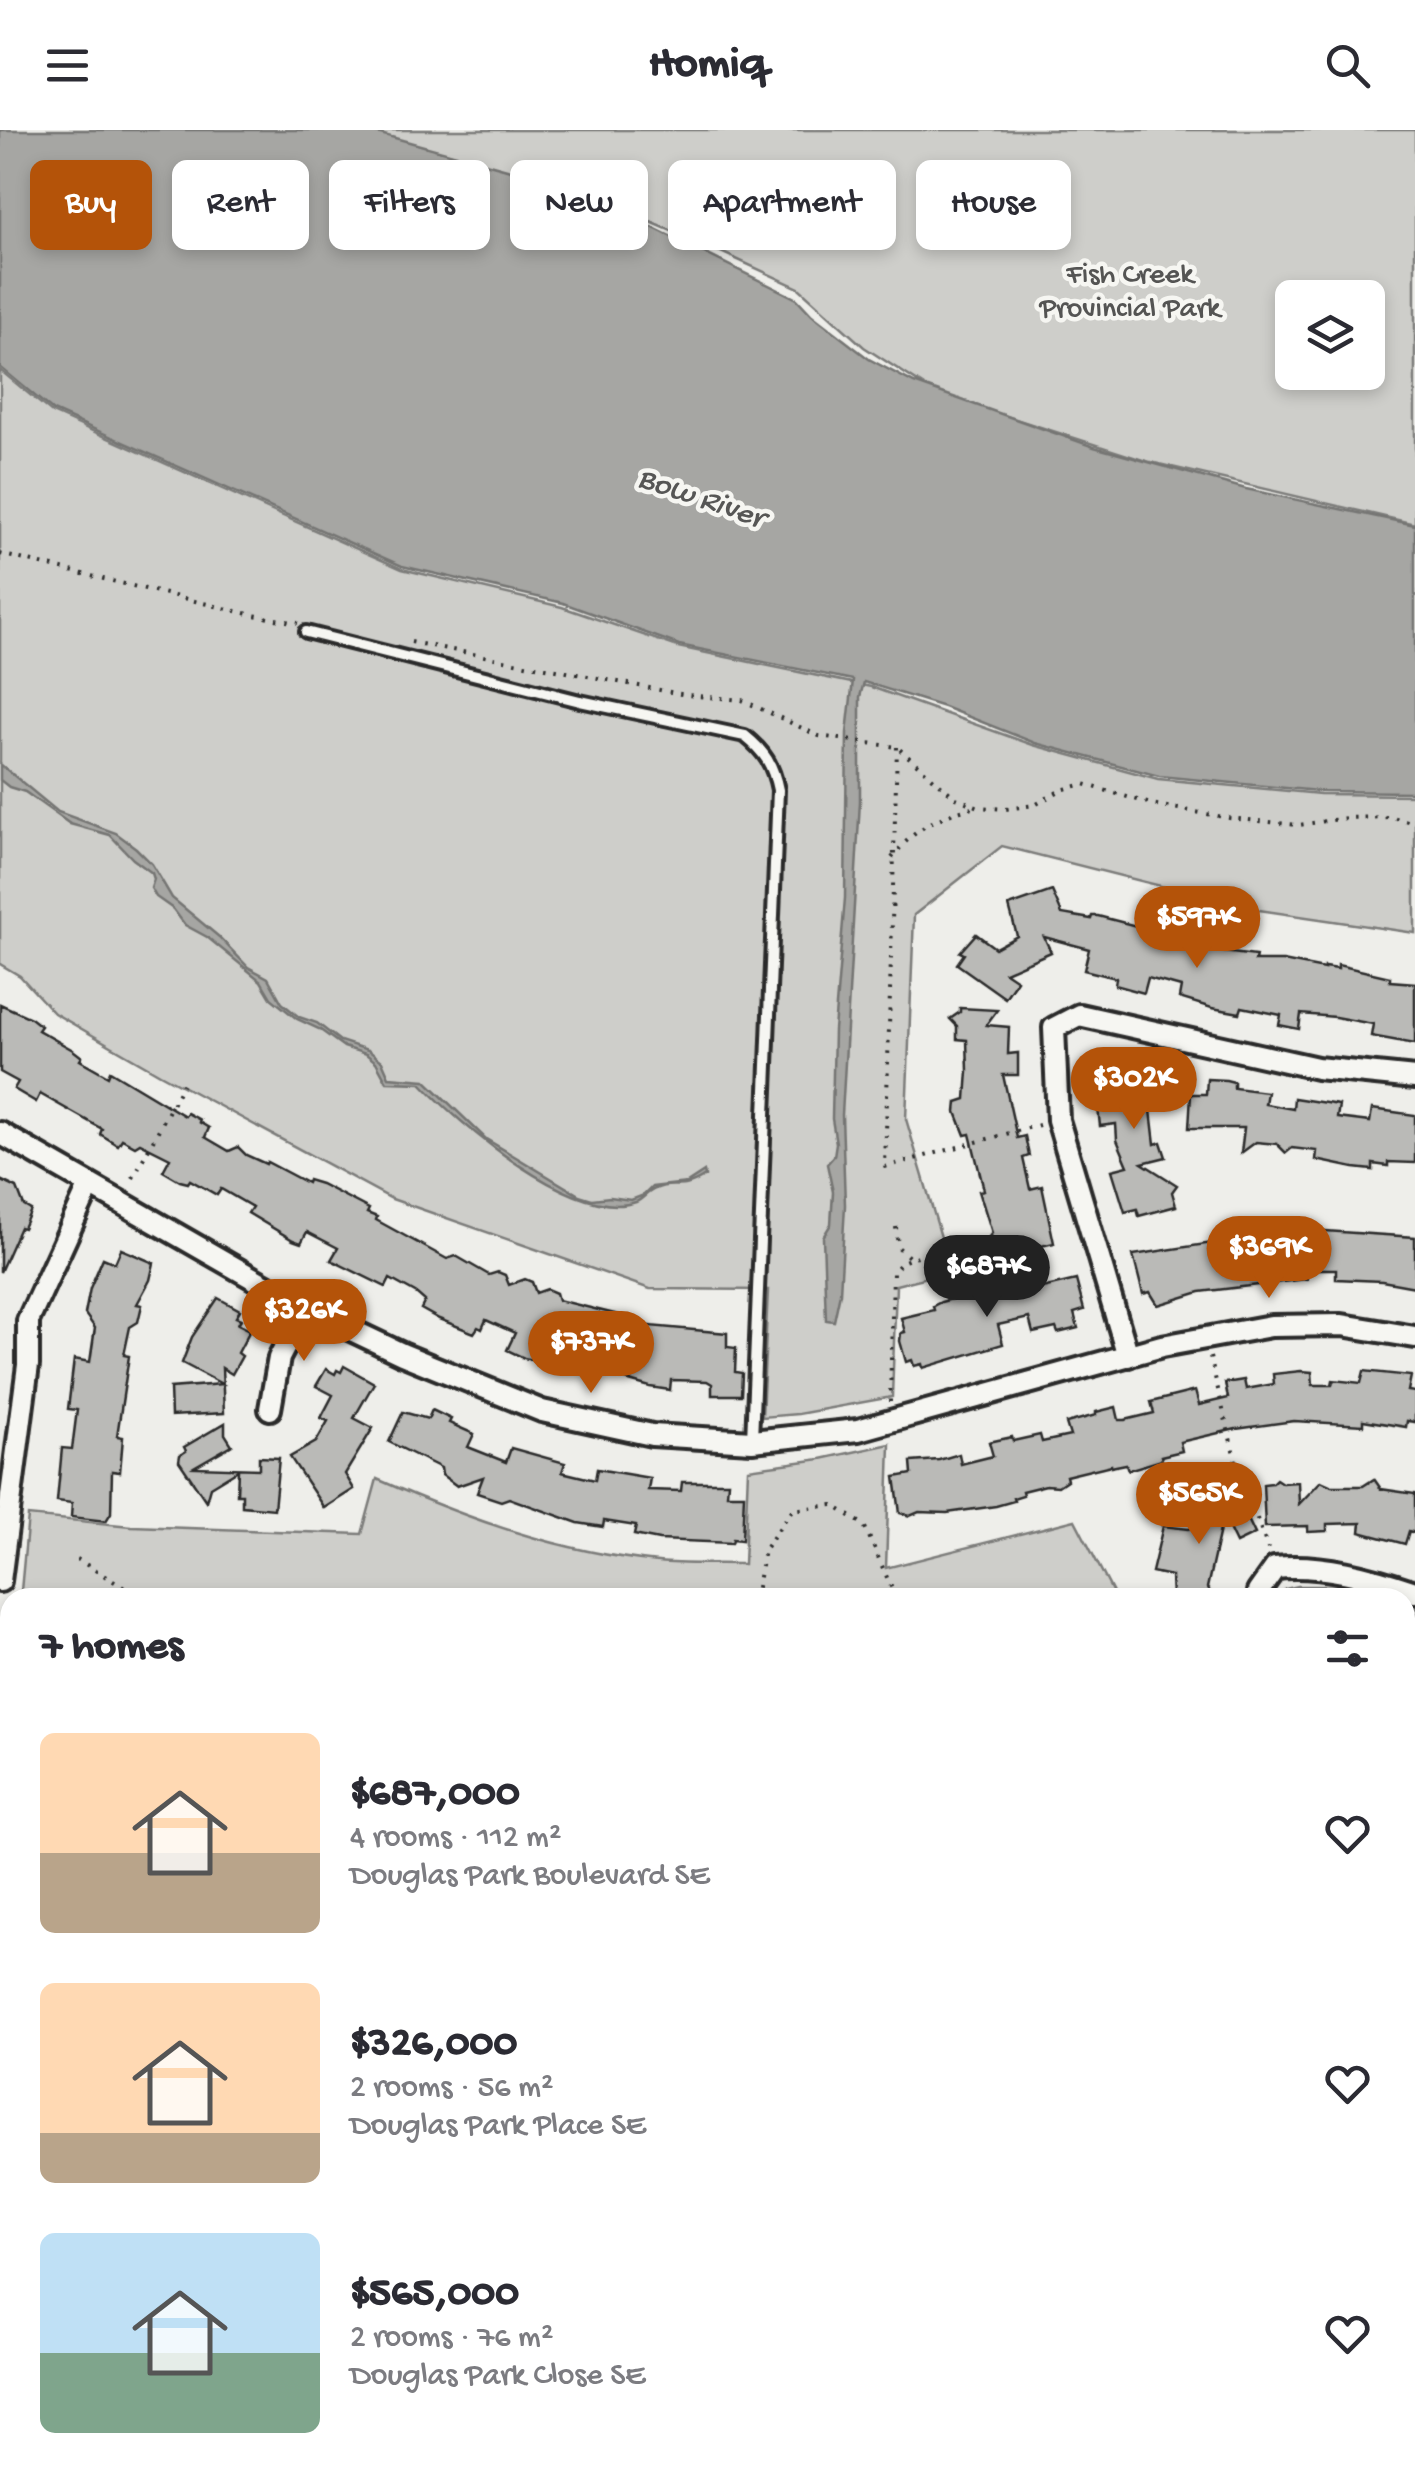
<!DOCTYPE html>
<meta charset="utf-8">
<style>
:root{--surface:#fff;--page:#f7f7f7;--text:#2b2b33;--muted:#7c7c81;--accent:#b45309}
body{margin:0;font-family:"Gochi Hand",sans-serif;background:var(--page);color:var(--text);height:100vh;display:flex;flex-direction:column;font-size:38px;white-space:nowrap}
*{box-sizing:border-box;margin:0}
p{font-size:32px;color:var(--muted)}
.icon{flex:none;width:55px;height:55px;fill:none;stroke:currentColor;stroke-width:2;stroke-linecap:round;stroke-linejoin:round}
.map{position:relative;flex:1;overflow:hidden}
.details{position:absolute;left:0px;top:1458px;width:1415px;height:892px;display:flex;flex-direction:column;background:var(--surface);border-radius:30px 30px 0 0;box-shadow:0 5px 15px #0003}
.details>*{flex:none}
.guide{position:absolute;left:30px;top:30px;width:1355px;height:90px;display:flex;gap:20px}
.controls{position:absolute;left:1275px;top:150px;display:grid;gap:20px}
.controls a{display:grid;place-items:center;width:110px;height:110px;border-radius:15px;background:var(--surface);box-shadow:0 5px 15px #0003;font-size:50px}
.price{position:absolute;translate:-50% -85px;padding:0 22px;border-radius:35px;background:var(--accent);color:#fff;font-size:32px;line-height:65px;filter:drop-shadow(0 2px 5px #0008)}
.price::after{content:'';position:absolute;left:50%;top:60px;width:30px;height:22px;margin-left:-15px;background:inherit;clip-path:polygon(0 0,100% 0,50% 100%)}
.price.active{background:#222;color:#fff}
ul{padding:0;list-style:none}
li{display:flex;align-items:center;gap:30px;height:250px;padding:0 40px}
li span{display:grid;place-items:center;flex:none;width:280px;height:200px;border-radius:15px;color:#555}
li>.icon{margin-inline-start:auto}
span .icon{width:120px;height:120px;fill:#fffc;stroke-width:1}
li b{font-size:42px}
h2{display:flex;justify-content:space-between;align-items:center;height:120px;padding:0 40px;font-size:42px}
.pill{padding:0 35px;border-radius:15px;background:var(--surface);box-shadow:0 5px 15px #0003;font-size:35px;line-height:90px}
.pill.active{background:var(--accent);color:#fff}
header{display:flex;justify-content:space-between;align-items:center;height:130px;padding:0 40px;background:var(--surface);font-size:45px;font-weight:700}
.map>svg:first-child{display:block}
</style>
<header><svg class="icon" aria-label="menu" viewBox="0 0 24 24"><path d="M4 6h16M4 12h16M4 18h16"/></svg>Homiq<svg class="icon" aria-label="search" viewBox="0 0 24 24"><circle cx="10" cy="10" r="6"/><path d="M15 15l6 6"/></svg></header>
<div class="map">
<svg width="1415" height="2349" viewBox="0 0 1415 2349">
<rect width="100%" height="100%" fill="#eeeeea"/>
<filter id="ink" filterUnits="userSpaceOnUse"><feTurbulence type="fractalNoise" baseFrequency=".01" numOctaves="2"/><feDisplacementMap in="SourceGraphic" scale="20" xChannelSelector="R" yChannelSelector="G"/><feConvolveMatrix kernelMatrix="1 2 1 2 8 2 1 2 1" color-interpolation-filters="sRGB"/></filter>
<g filter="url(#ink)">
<polygon fill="#dededb" points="10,2135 10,2340 131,2340 132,2349 0,2349 0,2138"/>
<g fill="#cececa" stroke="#7c7c7a" stroke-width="2.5" fill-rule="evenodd">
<path d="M359,0H1415V394L1146,331L935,263L864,217L799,158L721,122L632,84L551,55L470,29ZM1292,168H1368V242H1292Z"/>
<polygon points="0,240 52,283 402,439 562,477 678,517 871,557 1033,615 1158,649 1320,664 1415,665 1415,803 1252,779 1002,716 914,785 906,989 951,1141 896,1155 892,1267 798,1284 762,1287 768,1160 650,1159 392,1069 160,944 54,883 20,846 0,834"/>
<path d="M890,1314L886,1438L1075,1390L1115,1467L85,1468L21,1461L28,1386L131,1396L362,1404L377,1349C468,1389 559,1422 658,1432C686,1435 716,1433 744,1434L748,1339L821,1329Z"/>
<polygon points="1298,1456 1348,1456 1392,1467 1279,1467 1285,1459"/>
<polygon points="1405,1472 1415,1478 1415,1550 1405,1561"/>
<polygon points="1415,2111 1415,2349 1297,2349 1293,2340 1405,2340 1405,2116"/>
<polygon points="131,2340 484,2340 487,2349 132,2349"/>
</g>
<g fill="#a6a6a3" stroke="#757573" stroke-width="2.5">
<polygon points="0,0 366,0 525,44 548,54 585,64 797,169 812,185 869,229 914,253 1094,317 1246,359 1415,395 1415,662 1318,661 1159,646 1035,613 944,577 864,552 860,567 860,671 842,985 845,1075 840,1163 834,1191 826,1190 823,1107 831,1094 833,1062 827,1034 834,1026 836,1013 832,989 834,900 845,768 847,603 853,550 679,515 563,473 402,436 53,281 0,237"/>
<path d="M0,634L58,682L116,703L136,718L152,734L172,768L219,807L248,837L268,848L282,873L299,887L317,893L340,911L368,920L382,931L389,947L425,950L486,1009L579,1065L592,1069L610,1067L631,1070L644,1065L652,1057L687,1053L704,1042L705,1046C680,1063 674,1050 655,1059C647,1062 643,1069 636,1072C575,1093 460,995 421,953L387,952L376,932L366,924L344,917L319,899L297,889L271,868L261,851L207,807L185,795L173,779L156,767L151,758L154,749L152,743L133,729L110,705L70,694L25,662L9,657L0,650Z"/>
</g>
<g fill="#babab7" stroke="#2b2b2b" stroke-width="2.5">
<polygon points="1052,761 1062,784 1091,789 1092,786 1098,786 1148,799 1149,796 1165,800 1164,803 1172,807 1197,813 1200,819 1256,826 1255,831 1283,831 1324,839 1324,837 1338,839 1338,835 1390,847 1390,851 1415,853 1415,914 1371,906 1373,894 1335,887 1301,884 1299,899 1279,895 1281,885 1242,877 1240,883 1212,878 1179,868 1181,857 1148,848 1144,863 1115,855 1116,848 1084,840 1089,819 1044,807 1051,822 1005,842 1017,850 1005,868 957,834 964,824 960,822 976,804 995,818 1017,806 1009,776"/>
<polygon points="0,874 31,888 41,896 38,900 73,920 82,927 80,930 108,946 110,941 185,986 187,983 200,990 199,992 209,998 205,1007 229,1021 238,1017 246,1025 266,1034 267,1032 307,1053 308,1050 321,1054 369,1079 367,1083 377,1087 376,1090 447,1129 456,1126 489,1145 498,1142 505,1145 509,1155 525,1149 532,1152 536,1163 547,1159 556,1163 558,1170 639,1190 638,1195 727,1203 727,1217 736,1218 735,1242 742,1243 741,1265 712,1265 712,1254 707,1251 671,1250 670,1260 650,1257 619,1248 621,1236 574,1226 571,1238 524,1228 507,1220 515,1203 486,1190 482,1199 478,1197 474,1203 439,1189 421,1179 425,1171 417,1164 390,1149 386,1157 331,1130 338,1118 307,1102 301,1113 293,1110 248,1083 252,1077 221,1059 217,1065 190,1050 188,1053 180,1051 163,1041 170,1028 140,1013 135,1016 122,1009 118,1015 100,1004 102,999 40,964 36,972 14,959 18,952 0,942"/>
<polygon points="960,878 997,880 986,895 1009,897 1008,924 1018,923 1018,945 1003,945 1017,1008 1025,1006 1029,1026 1023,1028 1030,1059 1042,1056 1054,1113 998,1126 994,1111 988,1108 992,1103 979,1061 984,1060 970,1004 965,1005 956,982 957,972 966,969 968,941 967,910 957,909 957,896 950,889 960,882"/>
<polygon points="1124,925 1163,935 1150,972 1155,1014 1161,1012 1166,1027 1142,1033 1177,1055 1172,1062 1176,1076 1139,1086 1137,1079 1125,1082 1112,1040 1128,1036 1117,1010 1116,994 1100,996 1096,959 1089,958 1094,935 1121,940"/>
<polygon points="1207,949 1226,950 1234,952 1234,958 1267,962 1265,974 1293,979 1294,968 1339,975 1337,988 1370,992 1372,979 1415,985 1415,1033 1388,1032 1388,1036 1373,1034 1373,1040 1354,1038 1316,1030 1317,1021 1292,1018 1286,1023 1277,1014 1256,1012 1241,1023 1244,998 1189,998 1191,964 1206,964"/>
<polygon points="0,1050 17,1058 24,1076 31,1080 23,1098 20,1097 0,1142"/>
<polygon points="1310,1100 1415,1107 1415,1157 1382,1151 1336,1149 1336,1139 1306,1139 1307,1149 1200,1162 1158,1175 1150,1162 1143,1164 1133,1125 1246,1108 1246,1104"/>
<polygon points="121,1119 154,1133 150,1150 137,1174 142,1175 138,1192 130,1197 124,1225 129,1226 117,1306 123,1307 120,1342 112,1341 111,1383 106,1391 71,1387 72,1373 57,1371 62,1318 72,1319 77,1280 68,1279 74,1229 90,1232 95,1198 85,1184 90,1158 103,1128 115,1133"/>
<polygon points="1076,1150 1084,1180 1074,1183 1078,1198 1058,1203 1056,1198 1033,1203 1029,1188 998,1195 1003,1214 923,1238 922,1234 914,1236 912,1230 906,1232 900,1211 901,1203 905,1202 901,1188 934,1180 933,1176 941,1172 1003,1155 1004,1160 1040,1151 1042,1158"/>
<polygon points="218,1168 240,1180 236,1187 241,1189 238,1194 250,1200 238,1223 242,1226 232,1244 222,1238 224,1283 171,1286 170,1258 222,1254 182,1233 192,1207"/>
<polygon points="344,1236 374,1253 354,1288 373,1298 345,1344 354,1359 324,1378 290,1327 316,1312 328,1291 321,1288 333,1265 316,1256 326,1239 335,1244 337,1240 341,1242"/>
<polygon points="1301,1241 1312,1242 1313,1255 1332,1255 1333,1250 1361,1253 1364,1241 1411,1246 1408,1261 1415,1262 1415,1292 1407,1291 1406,1297 1363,1290 1363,1295 1294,1291 1236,1299 1180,1312 1182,1321 1161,1326 1162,1330 1128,1340 1126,1334 1111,1337 1111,1335 1066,1346 1067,1350 1058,1356 1046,1355 1022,1361 1023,1365 1013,1368 1014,1371 996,1376 947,1383 919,1382 910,1386 900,1383 895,1347 912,1344 911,1332 939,1330 959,1324 961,1334 993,1326 989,1312 1012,1307 1013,1311 1040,1305 1042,1312 1070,1306 1066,1293 1096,1285 1096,1282 1116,1277 1119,1290 1125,1290 1154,1283 1151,1272 1195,1261 1199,1275 1228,1268 1225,1253 1244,1250 1246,1259 1274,1254 1273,1244"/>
<polygon points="432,1280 451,1289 449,1293 474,1304 468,1317 506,1332 511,1318 565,1333 562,1342 595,1350 597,1339 650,1348 648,1360 681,1361 682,1352 728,1352 727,1364 744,1364 742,1410 733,1409 732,1413 659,1410 634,1405 636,1396 604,1391 603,1397 578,1393 509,1368 501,1371 477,1363 483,1347 457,1356 442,1345 441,1338 389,1312 403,1282 428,1289"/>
<polygon points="225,1293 225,1304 232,1315 194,1337 259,1339 259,1327 279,1328 274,1379 242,1376 242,1364 237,1364 238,1340 210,1357 206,1371 179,1331 180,1325 186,1321 184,1317"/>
<polygon points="1276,1349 1282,1353 1298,1352 1299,1374 1321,1351 1332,1356 1363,1356 1374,1349 1381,1359 1415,1364 1415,1403 1409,1401 1405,1414 1360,1402 1361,1393 1327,1394 1327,1401 1308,1402 1308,1396 1265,1397 1263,1354 1272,1353"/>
<polygon points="1233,1358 1255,1404 1236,1413 1223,1386 1207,1458 1216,1468 1172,1468 1171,1446 1152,1442 1163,1396 1189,1399 1209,1388 1204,1378 1210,1369"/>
</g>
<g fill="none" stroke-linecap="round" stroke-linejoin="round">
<g stroke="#2b2b2b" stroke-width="18">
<path id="lane" d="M306,502L580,571L745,606C765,622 773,635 778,660L752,1310"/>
</g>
<g stroke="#2b2b2b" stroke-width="28">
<g id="street">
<polyline points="0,1003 305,1178 402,1224 542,1281 652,1305 752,1311 858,1300 1162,1216 1271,1196 1342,1195 1415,1207"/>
<polyline points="1128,1226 1058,990 1054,898 1079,885 1317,938 1415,948"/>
<polyline points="270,1279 279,1228 305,1178"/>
<polyline points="0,1451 28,1235 28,1191 90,1055"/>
<path d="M1258,1468V1462L1275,1438C1321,1433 1371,1447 1415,1462"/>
<polyline points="1405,1898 1415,1893"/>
<polyline points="0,1987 10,2022"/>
<polyline points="602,2340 605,2349"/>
<polyline points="705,2340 744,2349"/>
<polyline points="1160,2340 1163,2349"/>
</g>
</g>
<g stroke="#2b2b2b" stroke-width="38">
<g id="secondary">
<polyline points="1405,2055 1415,2050"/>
<polyline points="0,2083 10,2080"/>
<polyline points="1405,2088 1415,2083"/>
<polyline points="0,2115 10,2113"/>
</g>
</g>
<g stroke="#2b2b2b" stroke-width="4" stroke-dasharray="2.5 8" stroke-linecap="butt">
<polyline points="0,424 253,485 298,493"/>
<polyline points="411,512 686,565 742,570 819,606 897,617 956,668 979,677 1006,679 1035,675 1061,660 1084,654 1151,674 1229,688 1299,695 1346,688 1392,687 1415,693"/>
<polyline points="897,617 885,1037 1039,995"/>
<path d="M892,728C915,697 941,684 979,677"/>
<polyline points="133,1048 183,954"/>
<polyline points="896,1097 898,1117 911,1129"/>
<polyline points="1210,1227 1235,1328 1268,1419"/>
<polyline points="890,1272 893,1142 902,1132 920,1125"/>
<polyline points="77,1429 141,1468"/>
<polyline points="755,1468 764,1420 792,1380 833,1375 864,1395 896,1468"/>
<polyline points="1405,2335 1411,2349"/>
</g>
<use href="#lane" stroke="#f6f6f2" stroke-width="10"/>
<use href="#street" stroke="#f6f6f2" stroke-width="20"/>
<use href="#secondary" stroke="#f6f6f2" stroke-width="30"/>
</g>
</g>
<g text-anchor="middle" stroke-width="9" stroke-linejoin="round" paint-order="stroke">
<g font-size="30" fill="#545453" stroke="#f6f6f2">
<text x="1130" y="152">Fish Creek<tspan x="1130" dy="34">Provincial Park</tspan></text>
</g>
<g font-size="32" font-style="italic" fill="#565655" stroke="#f6f6f2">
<text transform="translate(702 365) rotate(19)" y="11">Bow River</text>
</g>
</g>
</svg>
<div class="controls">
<a><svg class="icon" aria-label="layers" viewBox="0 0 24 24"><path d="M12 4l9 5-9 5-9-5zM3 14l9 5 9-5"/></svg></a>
</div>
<b class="price" style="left:1197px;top:841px">$597K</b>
<b class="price" style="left:1134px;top:1002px">$302K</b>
<b class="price" style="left:1269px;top:1171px">$369K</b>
<b class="price active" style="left:987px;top:1190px">$687K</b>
<b class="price" style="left:304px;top:1234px">$326K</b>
<b class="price" style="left:591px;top:1266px">$737K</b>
<b class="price" style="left:1199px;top:1417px">$565K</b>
<div class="guide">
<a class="pill active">Buy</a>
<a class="pill">Rent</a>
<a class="pill">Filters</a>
<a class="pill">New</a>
<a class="pill">Apartment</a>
<a class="pill">House</a>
</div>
<section class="details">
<h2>7 homes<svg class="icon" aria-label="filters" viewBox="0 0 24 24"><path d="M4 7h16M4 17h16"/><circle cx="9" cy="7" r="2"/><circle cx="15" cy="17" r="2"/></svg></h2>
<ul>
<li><span style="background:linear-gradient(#ffd9b3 60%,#b9a48a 0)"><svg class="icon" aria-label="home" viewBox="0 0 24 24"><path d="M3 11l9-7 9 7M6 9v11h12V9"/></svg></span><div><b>$687,000</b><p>4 rooms · 112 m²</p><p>Douglas Park Boulevard SE</p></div><svg class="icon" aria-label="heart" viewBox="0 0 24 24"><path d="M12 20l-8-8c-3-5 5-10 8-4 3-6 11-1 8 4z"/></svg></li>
<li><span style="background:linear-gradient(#ffd9b3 75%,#b9a48a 0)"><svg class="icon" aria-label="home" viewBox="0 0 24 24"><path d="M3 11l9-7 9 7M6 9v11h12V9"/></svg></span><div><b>$326,000</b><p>2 rooms · 56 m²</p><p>Douglas Park Place SE</p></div><svg class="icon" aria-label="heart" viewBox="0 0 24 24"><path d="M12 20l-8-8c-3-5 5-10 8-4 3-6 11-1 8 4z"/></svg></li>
<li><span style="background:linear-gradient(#bfe0f5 60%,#7fa58c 0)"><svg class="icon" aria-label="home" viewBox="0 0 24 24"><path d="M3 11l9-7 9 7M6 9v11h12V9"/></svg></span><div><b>$565,000</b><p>2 rooms · 76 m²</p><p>Douglas Park Close SE</p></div><svg class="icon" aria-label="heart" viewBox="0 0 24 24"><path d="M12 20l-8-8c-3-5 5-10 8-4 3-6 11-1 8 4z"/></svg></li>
</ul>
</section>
</div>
